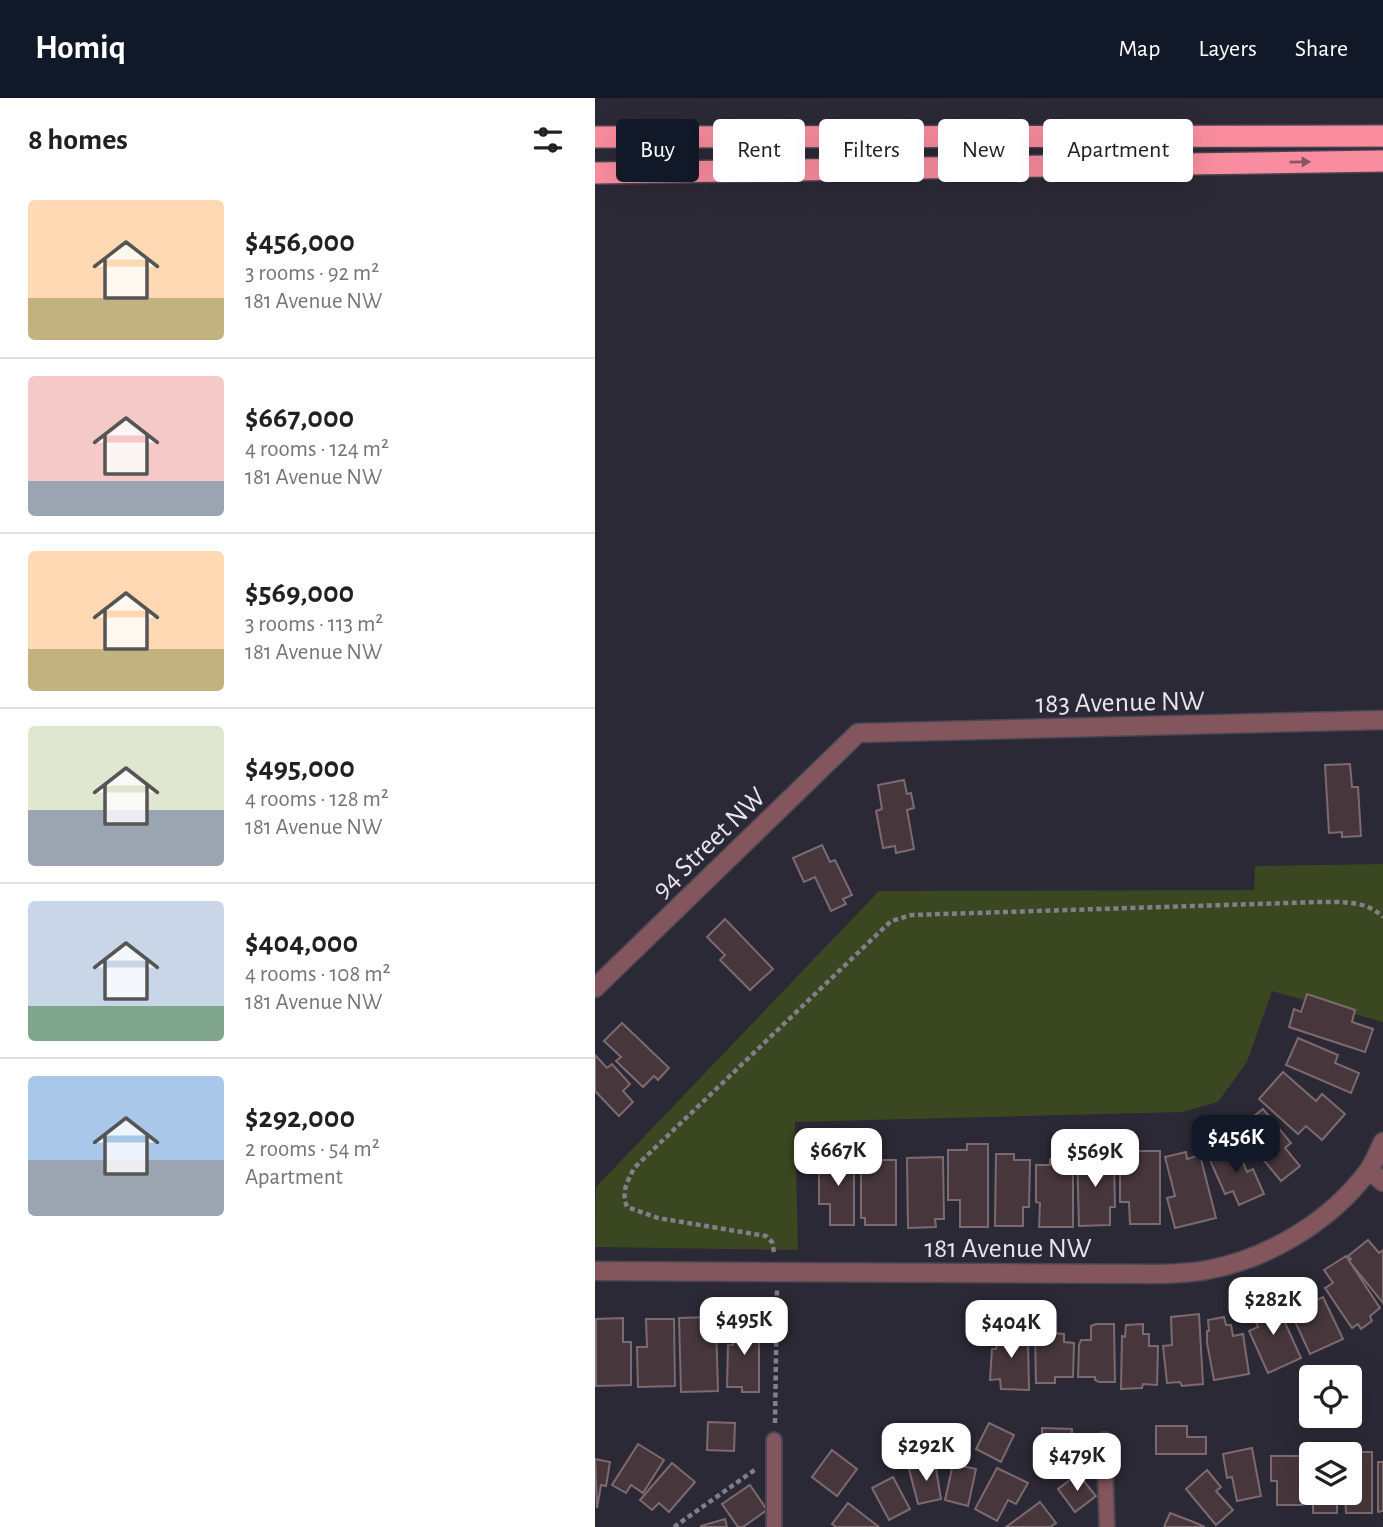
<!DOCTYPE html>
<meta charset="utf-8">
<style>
:root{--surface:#fff;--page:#f6f6f6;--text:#202124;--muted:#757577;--line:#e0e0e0;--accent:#111827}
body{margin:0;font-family:"Alegreya Sans",sans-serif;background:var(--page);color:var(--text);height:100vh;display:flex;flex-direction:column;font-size:26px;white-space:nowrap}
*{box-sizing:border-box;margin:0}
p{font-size:23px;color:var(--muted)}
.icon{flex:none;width:38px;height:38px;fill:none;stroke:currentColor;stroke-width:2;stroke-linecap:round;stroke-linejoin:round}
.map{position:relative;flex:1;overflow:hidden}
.drawer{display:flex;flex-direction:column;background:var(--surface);width:595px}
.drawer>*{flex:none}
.hud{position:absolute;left:21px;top:21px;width:662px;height:63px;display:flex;gap:14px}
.tools{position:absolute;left:704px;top:1267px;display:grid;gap:14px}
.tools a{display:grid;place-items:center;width:63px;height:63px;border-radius:7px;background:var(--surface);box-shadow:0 7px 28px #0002;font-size:35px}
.price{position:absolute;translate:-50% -60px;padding:0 16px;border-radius:14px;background:#fff;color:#222;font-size:23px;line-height:46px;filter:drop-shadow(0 2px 4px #0008)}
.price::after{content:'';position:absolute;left:50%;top:42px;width:21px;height:16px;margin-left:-10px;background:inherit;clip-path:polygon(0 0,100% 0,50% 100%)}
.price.current{background:var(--accent);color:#fff}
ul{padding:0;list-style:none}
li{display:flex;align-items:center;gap:21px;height:175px;padding:0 28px}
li+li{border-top:2px solid var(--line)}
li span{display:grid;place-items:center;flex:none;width:196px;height:140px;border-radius:7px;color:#555}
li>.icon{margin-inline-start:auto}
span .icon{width:84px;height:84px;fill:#fffc;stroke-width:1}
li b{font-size:30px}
h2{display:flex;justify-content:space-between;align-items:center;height:84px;padding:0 28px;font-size:30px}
.chip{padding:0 24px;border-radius:7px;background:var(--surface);box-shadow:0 7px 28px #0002;font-size:24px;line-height:63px}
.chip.current{background:var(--accent);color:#fff}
header{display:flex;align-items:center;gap:42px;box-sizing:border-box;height:98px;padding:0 35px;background:var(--accent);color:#fff}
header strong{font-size:33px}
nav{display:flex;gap:38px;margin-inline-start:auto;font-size:24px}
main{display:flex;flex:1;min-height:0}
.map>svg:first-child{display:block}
</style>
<header>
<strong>Homiq</strong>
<nav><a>Map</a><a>Layers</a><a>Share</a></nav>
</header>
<main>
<section class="drawer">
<h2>8 homes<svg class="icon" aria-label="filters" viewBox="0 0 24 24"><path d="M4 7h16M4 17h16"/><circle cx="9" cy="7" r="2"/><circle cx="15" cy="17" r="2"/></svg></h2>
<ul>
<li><span style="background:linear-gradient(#ffd9b3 70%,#c2b280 0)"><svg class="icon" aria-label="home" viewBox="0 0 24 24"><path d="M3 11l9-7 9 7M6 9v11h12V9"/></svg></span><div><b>$456,000</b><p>3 rooms · 92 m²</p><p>181 Avenue NW</p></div></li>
<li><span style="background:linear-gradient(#f6c9c9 75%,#9aa5b1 0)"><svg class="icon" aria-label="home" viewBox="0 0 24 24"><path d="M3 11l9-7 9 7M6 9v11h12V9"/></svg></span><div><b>$667,000</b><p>4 rooms · 124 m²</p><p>181 Avenue NW</p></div></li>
<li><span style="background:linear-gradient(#ffd9b3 70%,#c2b280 0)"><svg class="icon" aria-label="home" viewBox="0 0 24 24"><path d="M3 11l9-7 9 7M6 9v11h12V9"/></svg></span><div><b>$569,000</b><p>3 rooms · 113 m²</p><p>181 Avenue NW</p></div></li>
<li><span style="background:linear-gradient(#dfe7d0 60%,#9aa5b1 0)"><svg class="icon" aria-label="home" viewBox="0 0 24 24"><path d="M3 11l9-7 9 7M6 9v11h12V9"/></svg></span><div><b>$495,000</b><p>4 rooms · 128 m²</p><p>181 Avenue NW</p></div></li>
<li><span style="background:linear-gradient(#c9d6e8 75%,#7fa58c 0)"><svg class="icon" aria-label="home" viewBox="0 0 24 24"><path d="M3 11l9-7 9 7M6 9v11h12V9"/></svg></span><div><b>$404,000</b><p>4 rooms · 108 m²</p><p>181 Avenue NW</p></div></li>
<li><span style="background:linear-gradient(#a9c7e8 60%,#9aa5b1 0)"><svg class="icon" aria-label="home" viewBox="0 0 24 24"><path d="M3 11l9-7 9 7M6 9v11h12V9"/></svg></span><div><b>$292,000</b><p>2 rooms · 54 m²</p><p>Apartment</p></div></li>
</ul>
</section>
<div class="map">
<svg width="788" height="1429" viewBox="0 0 788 1429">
<rect width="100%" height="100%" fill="#2c2936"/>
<polygon fill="#3a4720" points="788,766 788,924 677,893 652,964 623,1004 586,1014 200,1024 203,1152 0,1149 1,1089 284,793 659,792 660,768"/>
<g fill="#47373c" stroke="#7c6a6f" stroke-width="2">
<polygon points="755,666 757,689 763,689 766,738 747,739 747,734 734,735 730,667"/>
<polygon points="309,682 312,696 316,695 319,710 312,712 319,751 301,755 300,748 288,750 281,713 287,711 283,687"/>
<polygon points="227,747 235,764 240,762 257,797 248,801 251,806 236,813 220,779 209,784 198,760"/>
<polygon points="130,821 178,871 155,892 125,862 130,857 112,839"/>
<polygon points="712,896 760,912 757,924 778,931 770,954 694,929 699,911 706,914"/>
<polygon points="27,925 74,970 63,982 59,978 48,989 21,963 26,959 9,943"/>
<polygon points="703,940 743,957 740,965 764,975 756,995 691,967"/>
<polygon points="0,957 12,970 17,966 35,986 28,993 38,1004 24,1018 0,993"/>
<polygon points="688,974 721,1003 727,996 750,1016 727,1042 711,1028 703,1036 664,1001"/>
<polygon points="668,1011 696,1045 690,1050 705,1068 686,1083 643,1031"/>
<polygon points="639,1043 652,1074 658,1071 669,1096 644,1107 638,1093 630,1096 614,1060 628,1053 626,1049"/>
<polygon points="372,1046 393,1046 393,1129 365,1129 365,1102 353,1102 353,1052 372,1052"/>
<polygon points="525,1053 565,1053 565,1126 535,1126 534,1104 525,1104"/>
<polygon points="591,1054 592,1061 605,1057 621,1120 580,1130 572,1100 580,1098 570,1059"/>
<polygon points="482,1055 507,1055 507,1062 519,1062 520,1109 515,1109 515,1127 484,1128"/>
<polygon points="401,1056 419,1056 419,1062 435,1062 434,1109 428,1109 428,1128 400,1128"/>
<polygon points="224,1058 259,1058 259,1127 235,1127 235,1106 224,1106"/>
<polygon points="348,1059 349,1121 340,1121 341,1129 313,1130 312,1060"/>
<polygon points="455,1061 478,1061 478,1129 444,1129 445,1105 441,1104 441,1067 455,1067"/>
<polygon points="266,1062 301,1062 301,1127 270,1127 270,1120 266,1120"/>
<polygon points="773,1142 784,1155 788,1152 788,1205 754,1163 756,1161 753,1158"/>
<polygon points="751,1158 785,1210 775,1218 777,1223 766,1231 763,1226 757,1230 730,1190 738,1185 729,1172"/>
<polygon points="710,1181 720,1203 728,1199 748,1241 715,1256 686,1193"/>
<polygon points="676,1198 681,1210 683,1209 706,1260 673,1275 654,1233 663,1229 659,1219 662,1218 658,1206"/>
<polygon points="604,1216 608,1286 587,1288 585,1284 572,1285 568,1248 577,1247 576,1219"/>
<polygon points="113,1219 113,1228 121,1227 123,1293 86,1294 84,1220"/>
<polygon points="629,1219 631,1227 636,1227 638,1238 648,1236 654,1276 619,1282 612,1245 612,1233 614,1233 613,1222"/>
<polygon points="28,1220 28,1244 36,1244 36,1287 1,1288 1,1221"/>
<polygon points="51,1221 79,1221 80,1288 43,1289 42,1249 52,1249"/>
<polygon points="138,1223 164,1223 164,1294 147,1294 147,1289 132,1289 133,1247 138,1247"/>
<polygon points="501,1226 519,1226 520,1284 504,1284 500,1282 500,1279 483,1279 484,1247 486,1242 496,1242 496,1228"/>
<polygon points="548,1226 548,1236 554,1236 554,1248 563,1248 562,1287 548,1286 547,1290 526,1291 527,1238 530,1239 531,1227"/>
<polygon points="409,1228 430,1230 430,1242 433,1242 434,1292 406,1291 405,1281 395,1282 397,1251 401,1251 402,1241 409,1239"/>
<polygon points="446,1234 469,1236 469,1244 479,1245 478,1279 460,1279 460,1285 441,1285 440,1236"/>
<polygon points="113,1324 140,1325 139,1353 112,1352"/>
<polygon points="394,1325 419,1337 406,1364 381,1351"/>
<polygon points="561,1328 592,1328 592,1339 611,1339 611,1356 561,1356"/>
<polygon points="447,1330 477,1331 476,1359 447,1359"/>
<polygon points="43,1346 69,1362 48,1395 36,1387 31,1395 17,1387"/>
<polygon points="657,1350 666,1398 642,1403 637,1379 632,1380 628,1356"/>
<polygon points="237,1352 262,1371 242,1398 217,1379"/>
<polygon points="750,1354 777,1354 777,1415 751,1415 750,1395 754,1395 754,1356"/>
<polygon points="676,1358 706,1358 707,1407 682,1407 682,1383 676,1383"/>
<polygon points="0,1361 15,1364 11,1388 6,1387 2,1410"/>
<polygon points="783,1364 788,1364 788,1413 783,1414"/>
<polygon points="77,1365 100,1384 74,1414 64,1405 57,1412 45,1402"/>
<polygon points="340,1365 346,1401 323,1406 314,1371"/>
<polygon points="358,1366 381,1371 373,1408 350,1402"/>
<polygon points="402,1370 433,1385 421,1406 413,1402 402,1423 380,1411"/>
<polygon points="612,1372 626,1389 621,1393 638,1412 621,1427 591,1391"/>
<polygon points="483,1376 501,1398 480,1414 463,1391"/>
<polygon points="298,1379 315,1411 294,1422 277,1390"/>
<polygon points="155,1387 172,1412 148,1429 143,1429 127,1406"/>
<rect x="718" y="1395" width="24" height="20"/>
<polygon points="445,1404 461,1425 455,1429 411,1429"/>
<polygon points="253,1405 284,1429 241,1429 237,1426"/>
<polygon points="575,1415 596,1423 610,1429 569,1429"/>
<polygon points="130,1421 132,1429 106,1429 106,1428"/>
</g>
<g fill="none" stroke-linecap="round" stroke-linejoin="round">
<g stroke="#4a4753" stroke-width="18">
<g id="lane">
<polyline points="509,1342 512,1429"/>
<polyline points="179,1429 179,1342"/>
</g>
</g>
<g stroke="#4a4753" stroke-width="21">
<g id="street">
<polyline points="0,890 263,635 788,622"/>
<polyline points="774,1072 788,1084"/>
<path d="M0,1173L569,1176C583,1175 598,1175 612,1172C673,1161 736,1123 773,1073C779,1065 783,1054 788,1044"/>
</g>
</g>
<g stroke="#4a4753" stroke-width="24">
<g id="highway">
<polyline points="0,39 788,38"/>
<polyline points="0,75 788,63"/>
</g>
</g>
<g stroke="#817f8a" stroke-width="4.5" stroke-dasharray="5 3.5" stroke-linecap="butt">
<path d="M179,1154L177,1144L171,1138L63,1120L32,1109C26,1093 32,1085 39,1070L296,823L317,817L723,804C746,804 771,802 788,819"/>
<polyline points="180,1325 182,1191"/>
<polyline points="79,1429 161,1371"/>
</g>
<use href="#lane" stroke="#82565c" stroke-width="14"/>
<use href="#street" stroke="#82565c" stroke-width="18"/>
<use href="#highway" stroke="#f98d9f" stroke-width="21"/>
</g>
<defs><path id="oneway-solid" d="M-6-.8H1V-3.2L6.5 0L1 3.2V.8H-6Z" transform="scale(1.75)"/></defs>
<use fill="#885665" href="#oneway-solid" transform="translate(705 64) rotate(-1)"/>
<g text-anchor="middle" stroke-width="5" stroke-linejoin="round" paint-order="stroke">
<g font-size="28" fill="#e7e5ee" stroke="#2c2936">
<text transform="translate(525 603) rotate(-1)" y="10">183 Avenue NW</text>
<text transform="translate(113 744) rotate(-44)" y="10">94 Street NW</text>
<text x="413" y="1159">181 Avenue NW</text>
</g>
</g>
</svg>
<div class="tools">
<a><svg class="icon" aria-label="locate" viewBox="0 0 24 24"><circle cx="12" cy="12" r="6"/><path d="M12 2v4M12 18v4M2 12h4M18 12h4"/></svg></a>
<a><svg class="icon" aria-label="layers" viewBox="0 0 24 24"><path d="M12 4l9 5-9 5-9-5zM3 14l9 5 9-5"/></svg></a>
</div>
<b class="price current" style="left:641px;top:1077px">$456K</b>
<b class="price" style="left:243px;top:1090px">$667K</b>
<b class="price" style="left:500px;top:1091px">$569K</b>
<b class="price" style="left:678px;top:1239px">$282K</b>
<b class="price" style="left:149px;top:1259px">$495K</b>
<b class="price" style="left:416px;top:1262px">$404K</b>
<b class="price" style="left:331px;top:1385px">$292K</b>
<b class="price" style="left:482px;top:1395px">$479K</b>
<div class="hud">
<a class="chip current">Buy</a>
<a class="chip">Rent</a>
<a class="chip">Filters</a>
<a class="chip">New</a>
<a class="chip">Apartment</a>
</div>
</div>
</main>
